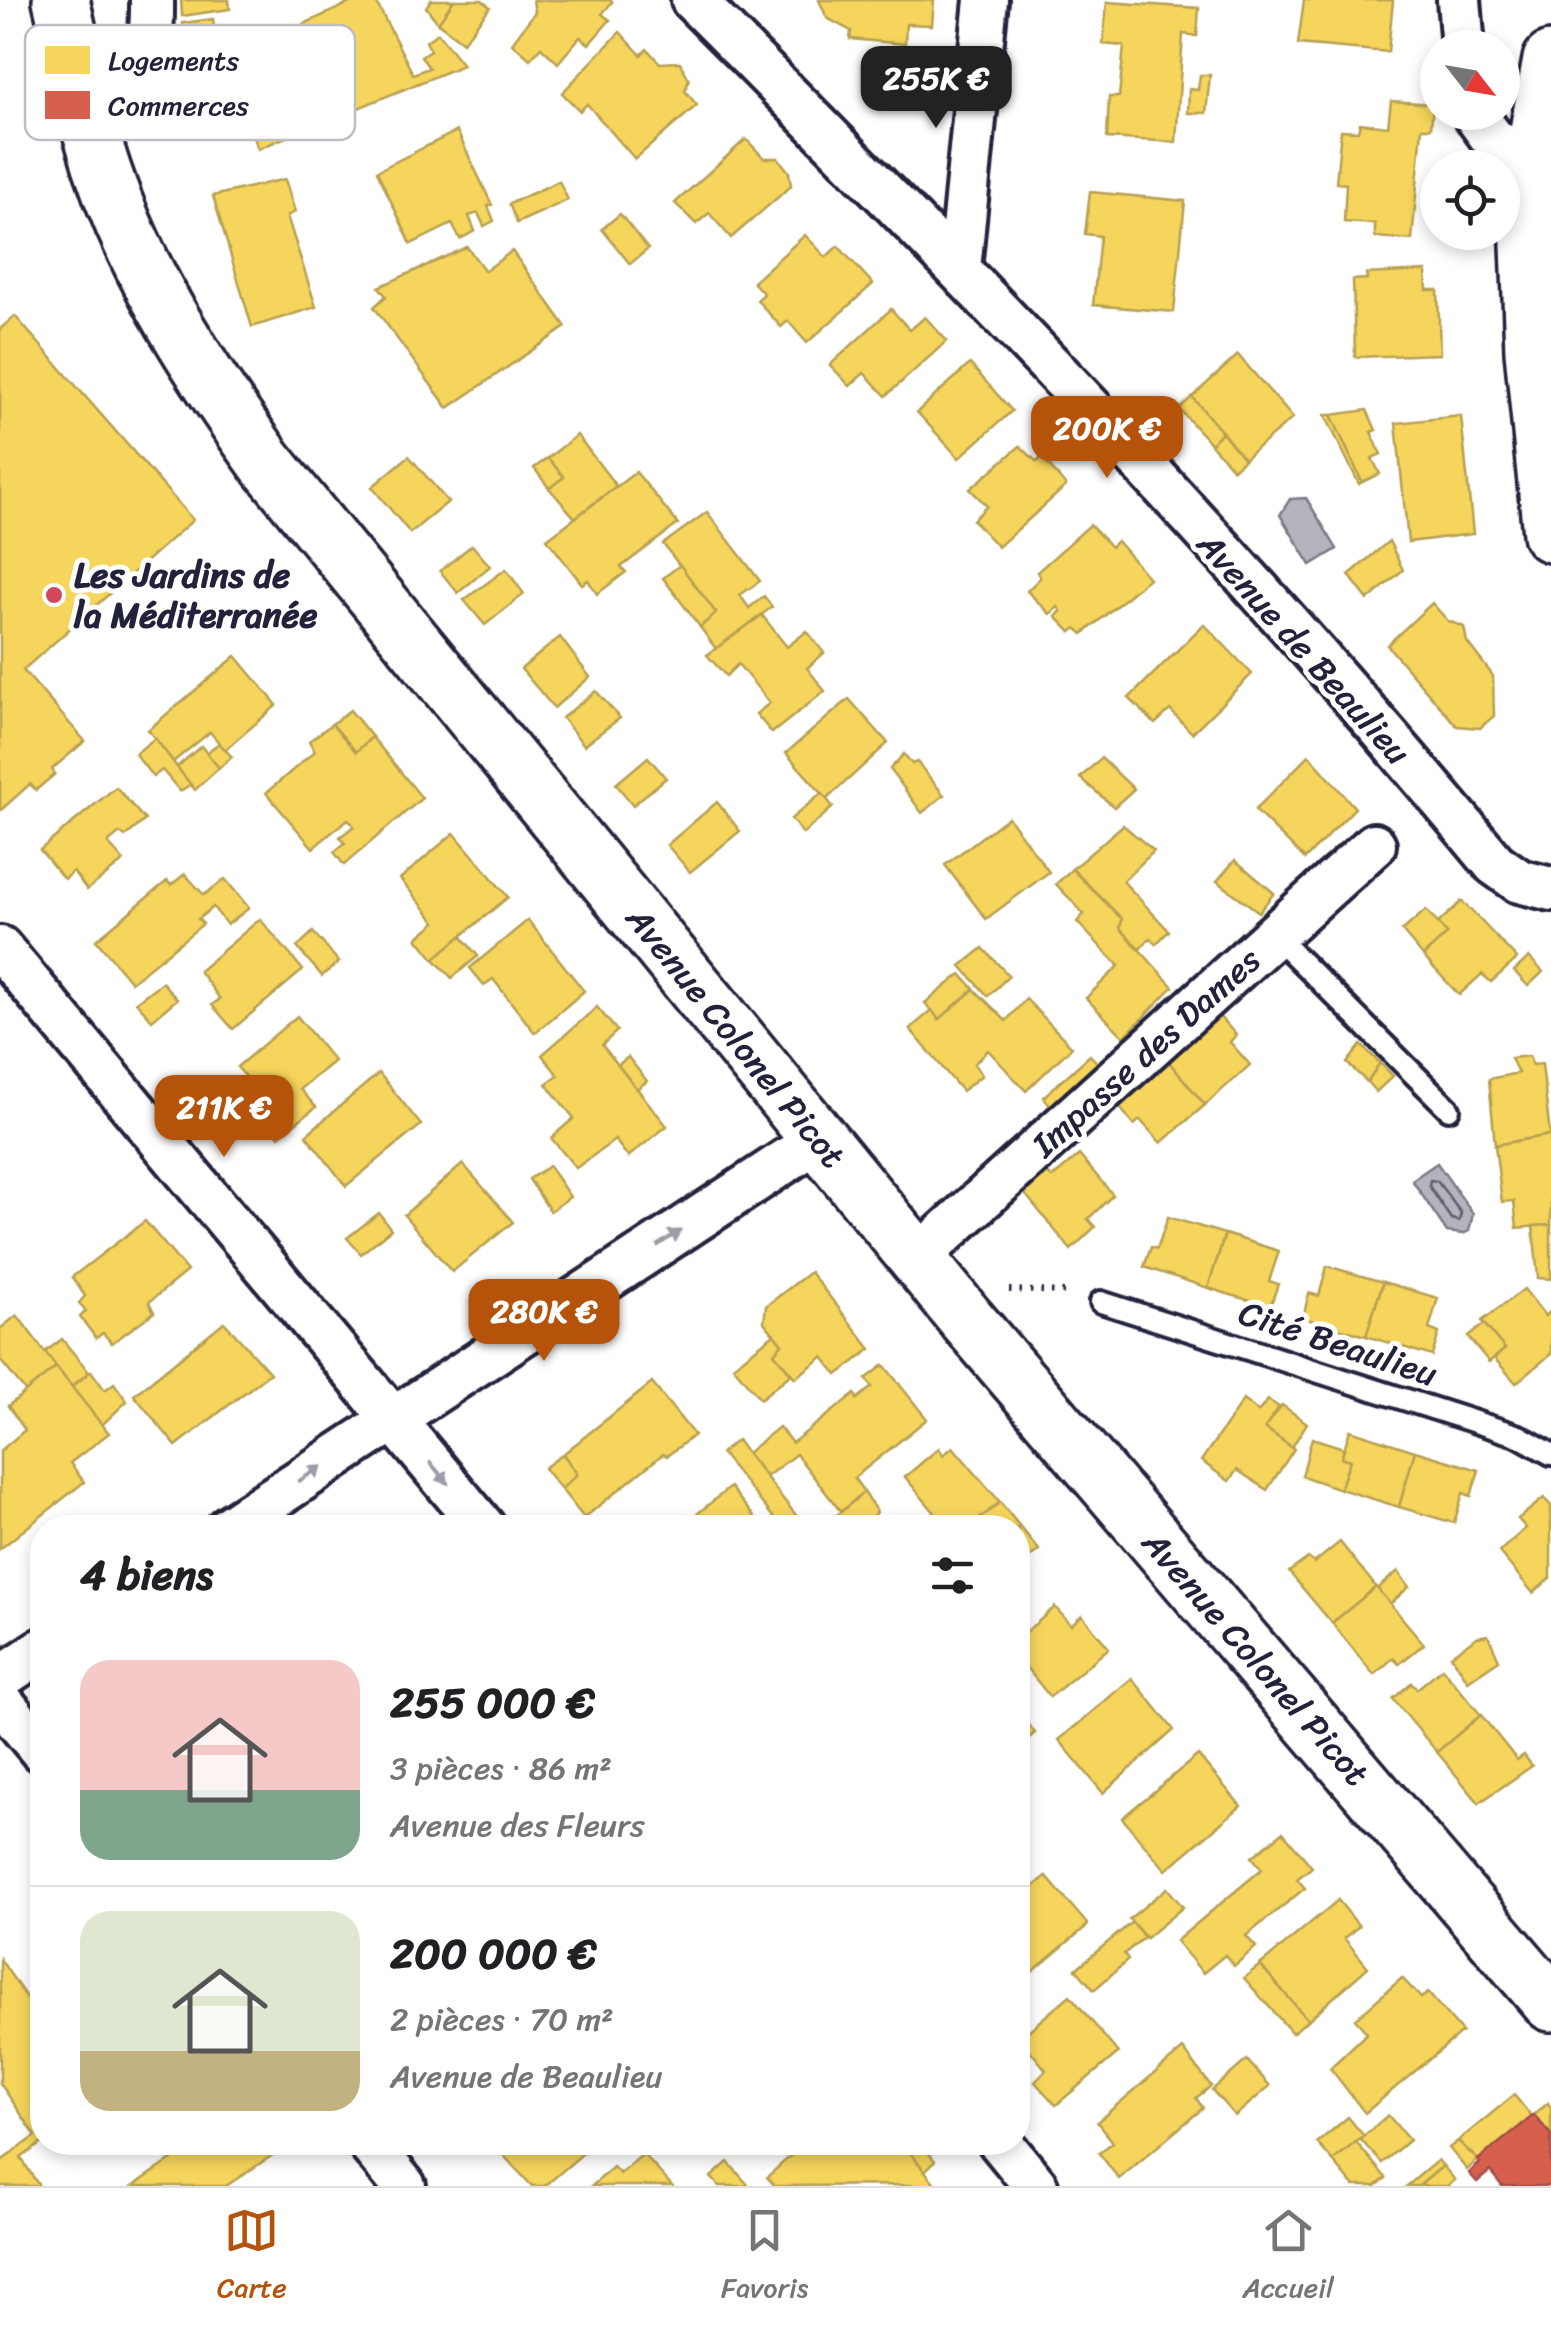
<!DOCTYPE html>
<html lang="fr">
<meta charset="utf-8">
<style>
:root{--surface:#fff;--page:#f2f2f2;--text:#202124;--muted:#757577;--line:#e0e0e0;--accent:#b45309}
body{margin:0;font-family:Sriracha,sans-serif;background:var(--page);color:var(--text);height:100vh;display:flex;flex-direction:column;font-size:38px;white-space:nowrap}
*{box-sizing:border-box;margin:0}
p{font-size:32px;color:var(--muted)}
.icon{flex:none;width:55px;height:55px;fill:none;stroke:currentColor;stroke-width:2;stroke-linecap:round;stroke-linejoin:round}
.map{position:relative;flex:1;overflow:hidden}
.details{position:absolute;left:30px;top:1515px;width:1000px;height:640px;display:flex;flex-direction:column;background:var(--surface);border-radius:40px;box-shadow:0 5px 15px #0003}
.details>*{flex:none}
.needle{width:65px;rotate:121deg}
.controls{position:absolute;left:1420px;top:30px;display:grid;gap:20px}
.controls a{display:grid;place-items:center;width:100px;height:100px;border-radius:50%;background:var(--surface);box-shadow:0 5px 15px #0003;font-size:50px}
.price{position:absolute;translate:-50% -85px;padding:0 22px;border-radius:20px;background:var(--accent);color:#fff;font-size:32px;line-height:65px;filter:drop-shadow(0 2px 5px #0008)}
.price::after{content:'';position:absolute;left:50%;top:60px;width:30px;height:22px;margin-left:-15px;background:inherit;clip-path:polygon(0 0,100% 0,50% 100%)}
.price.selected{background:#222;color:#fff}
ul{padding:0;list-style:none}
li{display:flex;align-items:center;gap:30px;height:250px;padding:0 50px}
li+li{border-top:2px solid var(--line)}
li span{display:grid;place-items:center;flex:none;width:280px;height:200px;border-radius:30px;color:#555}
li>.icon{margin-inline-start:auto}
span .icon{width:120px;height:120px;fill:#fffc;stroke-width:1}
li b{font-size:42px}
h2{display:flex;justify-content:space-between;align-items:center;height:120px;padding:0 50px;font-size:42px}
.tabs{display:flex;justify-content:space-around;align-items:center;height:140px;border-top:2px solid var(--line);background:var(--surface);font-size:28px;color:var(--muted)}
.tabs a{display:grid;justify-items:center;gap:5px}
.tabs .selected{color:var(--accent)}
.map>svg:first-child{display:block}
</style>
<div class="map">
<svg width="1551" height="2186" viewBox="0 0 1551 2186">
<rect width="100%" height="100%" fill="#fff"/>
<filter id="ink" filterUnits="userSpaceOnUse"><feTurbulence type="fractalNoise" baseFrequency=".01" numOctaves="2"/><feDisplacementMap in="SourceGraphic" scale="20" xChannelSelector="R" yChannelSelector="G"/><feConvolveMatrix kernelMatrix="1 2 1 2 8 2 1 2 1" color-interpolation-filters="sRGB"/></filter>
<g filter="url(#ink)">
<g fill="#b4b4bc" stroke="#7a7a88" stroke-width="2.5">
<polygon points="1306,498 1337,549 1311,565 1280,515 1290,499"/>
<polygon points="1437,1163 1473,1214 1469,1231 1463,1234 1447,1232 1412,1180"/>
</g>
<g fill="#f6d55c" stroke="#b69f52" stroke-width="2.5">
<polygon points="181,0 229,0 230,9 182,16"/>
<polygon points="356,0 375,0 413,74 429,68 421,56 430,50 426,41 438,33 463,65 334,118 291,30"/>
<polygon points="431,0 454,0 438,23 426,7"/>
<polygon points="454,0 482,0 490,7 463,42 438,23"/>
<polygon points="533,0 610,0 612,2 602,14 610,20 589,44 580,37 558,63 541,47 530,59 512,43 535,12"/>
<polygon points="819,0 934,0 932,25 906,24 905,44 850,39 851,31 827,18"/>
<polygon points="1304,0 1393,0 1388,52 1298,44"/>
<polygon points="1107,2 1199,8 1197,36 1183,34 1176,142 1107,138 1109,97 1119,97 1124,46 1103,44"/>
<polygon points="213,19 216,41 186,45 183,23"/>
<polygon points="620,32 641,55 647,49 660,63 680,62 689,79 685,91 697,105 635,159 587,104 580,111 562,93"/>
<polygon points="1200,75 1210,75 1206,113 1188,113 1189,89 1198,90"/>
<polygon points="1391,101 1433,104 1431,128 1422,128 1412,240 1375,237 1375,224 1344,222 1346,184 1336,183 1341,130 1358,131 1360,123 1388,126"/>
<polygon points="289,119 295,133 258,149 253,134"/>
<polygon points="457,131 492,205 488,206 494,221 484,226 478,213 469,216 475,231 460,239 452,224 411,244 377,171"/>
<polygon points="746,139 764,158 778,158 789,172 791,186 731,238 709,213 696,224 675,203"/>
<polygon points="285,179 295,212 287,216 316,307 252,327 213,196"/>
<polygon points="559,181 568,200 517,223 509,204"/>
<polygon points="1090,192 1185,201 1174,312 1093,305 1100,236 1085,234"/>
<polygon points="620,214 648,249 630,264 602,229"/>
<polygon points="805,235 826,257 838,246 873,284 807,343 788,321 781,327 757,300 764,294 753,282"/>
<polygon points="467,247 485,271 512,251 566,327 448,408 374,307 386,296 379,287"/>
<polygon points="1426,271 1427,290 1438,290 1440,354 1355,357 1353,280 1367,279 1366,274"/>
<polygon points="891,309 910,330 925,317 947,341 886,396 864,373 850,386 830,365"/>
<polygon points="15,316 193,520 23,670 85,741 52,769 55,774 36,790 30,784 0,811 0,329"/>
<polygon points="1238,355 1293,418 1244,459 1192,397"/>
<polygon points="970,364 1012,411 959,458 917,412"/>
<polygon points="1192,397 1222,432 1211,444 1179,409"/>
<polygon points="1367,410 1376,430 1371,432 1381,454 1372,458 1380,474 1362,482 1331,415"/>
<polygon points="1325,415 1331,415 1362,482 1359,484"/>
<polygon points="1461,416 1473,534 1408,542 1396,423"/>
<polygon points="1222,432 1244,459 1233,469 1211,444"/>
<polygon points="577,435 616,486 575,518 549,488 564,477 548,458"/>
<polygon points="1020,446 1037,462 1042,457 1066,486 998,547 973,520 987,506 970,489"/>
<polygon points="409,456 448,502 410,533 372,487"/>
<polygon points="548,458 564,477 549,488 534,468"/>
<polygon points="636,472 678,524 621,567 626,572 597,594 588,580 582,584 547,539"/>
<polygon points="707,512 760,581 740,595 749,608 764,596 772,607 716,649 700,627 716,613 663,544"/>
<polygon points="1090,525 1111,547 1117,541 1149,578 1083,634 1076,628 1071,632 1056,617 1061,611 1058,607 1050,614 1027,591 1040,578 1037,572"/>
<polygon points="1389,541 1403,570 1368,600 1349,575"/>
<polygon points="472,545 490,566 458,593 440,571"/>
<polygon points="680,565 716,613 700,627 663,578"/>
<polygon points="506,569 524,594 485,625 464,600"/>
<polygon points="1432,603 1448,621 1464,627 1467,642 1493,676 1494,716 1480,728 1457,726 1387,645"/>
<polygon points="762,615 787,647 807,631 824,653 807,668 825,691 772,733 756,714 770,703 738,664 726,676 707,655"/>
<polygon points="1204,624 1252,674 1192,733 1170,710 1155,724 1129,698"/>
<polygon points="560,637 590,677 554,708 521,669"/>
<polygon points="236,656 277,705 225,750 210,732 173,762 148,730"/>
<polygon points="596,691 620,718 584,745 562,718"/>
<polygon points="849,699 888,743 827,799 786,753"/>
<polygon points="350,710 372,737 356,752 332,724"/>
<polygon points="332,724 356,752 372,737 422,798 344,865 334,852 345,843 340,837 354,826 348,819 313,848 266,793 315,751 309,741"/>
<polygon points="155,738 177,767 191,784 180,791 162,770 153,777 135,754"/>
<polygon points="219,743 232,757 219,768 206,753"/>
<polygon points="201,746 219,768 195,790 177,767"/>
<polygon points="904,754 912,764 917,762 944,795 922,813 890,769"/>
<polygon points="1309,755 1355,808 1305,859 1255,810"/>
<polygon points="648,757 666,778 633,805 616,784"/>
<polygon points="1101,758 1134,789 1114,807 1080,778"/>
<polygon points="116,787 145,820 125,837 120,833 108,843 124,861 87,890 73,871 64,879 40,850"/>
<polygon points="822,793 833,807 803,834 791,819"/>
<polygon points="717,802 740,831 690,872 667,845"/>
<polygon points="1008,817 1049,872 986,919 945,865"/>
<polygon points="1123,825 1154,851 1123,881 1169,931 1156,944 1150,938 1140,949 1120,928 1122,919 1072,869"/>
<polygon points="454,833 508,897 434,959 417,938 436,922 400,879"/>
<polygon points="1235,860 1274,893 1259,912 1217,881"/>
<polygon points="1072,869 1122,919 1120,928 1173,987 1124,1037 1086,998 1119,966 1077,922 1084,914 1056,884"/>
<polygon points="185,874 204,895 225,879 249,908 227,925 213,907 198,919 203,924 131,982 96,940 167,881 171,885"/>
<polygon points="1462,901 1517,959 1491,982 1482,974 1459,995 1423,956 1447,934 1437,924"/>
<polygon points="1426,910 1447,934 1423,956 1402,931"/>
<polygon points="260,919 303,970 233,1029 212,1005 220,999 199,971"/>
<polygon points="528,920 584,991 535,1033 493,979 484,985 470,968"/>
<polygon points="313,932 339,962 322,976 297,947"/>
<polygon points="461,936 478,956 452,978 434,959"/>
<polygon points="983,948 1009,976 988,996 961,966"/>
<polygon points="1529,957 1543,972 1528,986 1514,971"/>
<polygon points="961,974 974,989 939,1020 925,1003"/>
<polygon points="162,982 177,999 152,1020 136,1002"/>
<polygon points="974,989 1006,1021 1026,999 1072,1047 1026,1091 988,1050 974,1064 982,1075 962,1091 910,1029 932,1010 939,1020"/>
<polygon points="597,1007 617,1031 602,1045 667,1126 628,1157 615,1140 576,1168 551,1138 574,1118 546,1084 558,1075 542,1055"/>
<polygon points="297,1016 334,1061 300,1089 316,1107 279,1136 243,1091 252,1084 237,1067"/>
<polygon points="1219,1016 1236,1035 1230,1042 1250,1065 1205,1105 1168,1061"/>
<polygon points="1361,1045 1380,1063 1367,1082 1347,1063"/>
<polygon points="1090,1055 1108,1074 1059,1115 1043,1097"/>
<polygon points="1529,1056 1532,1065 1542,1064 1550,1135 1495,1145 1489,1079 1518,1073 1511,1058"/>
<polygon points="628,1057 647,1081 637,1089 618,1065"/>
<polygon points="1168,1061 1205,1105 1161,1143 1140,1120 1134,1125 1118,1105"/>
<polygon points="1380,1063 1393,1076 1376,1092 1367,1082"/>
<polygon points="379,1073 421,1125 346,1186 306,1135"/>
<polygon points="1550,1135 1551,1225 1517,1228 1514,1201 1502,1202 1495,1145"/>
<polygon points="1079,1155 1113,1195 1088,1219 1095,1227 1071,1250 1021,1189 1044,1169 1052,1178"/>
<polygon points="463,1164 513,1222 452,1272 404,1215"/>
<polygon points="549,1166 570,1197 550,1211 529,1179"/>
<polygon points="379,1213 391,1229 361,1254 347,1238"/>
<polygon points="1168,1217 1225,1234 1208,1288 1144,1267 1151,1247 1157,1249"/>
<polygon points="145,1221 187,1271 149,1302 154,1312 112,1343 103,1333 96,1338 80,1317 86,1311 79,1303 85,1296 72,1277"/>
<polygon points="1551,1225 1551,1279 1538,1278 1533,1226"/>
<polygon points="1225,1234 1279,1251 1269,1281 1278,1284 1270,1307 1208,1288"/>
<polygon points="1327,1266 1383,1282 1366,1336 1303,1318 1309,1293 1319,1296"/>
<polygon points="810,1272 871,1349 837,1375 823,1357 795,1378 774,1353 782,1344 764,1322 766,1306"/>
<polygon points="1383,1282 1438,1298 1429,1329 1439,1333 1432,1356 1366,1336"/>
<polygon points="1524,1289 1545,1316 1551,1311 1551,1354 1516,1383 1494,1358 1505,1349 1482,1321"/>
<polygon points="17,1315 56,1367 26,1392 0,1360 0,1329"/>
<polygon points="224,1322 270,1373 176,1446 134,1395"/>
<polygon points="1484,1324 1505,1349 1489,1362 1468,1337"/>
<polygon points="774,1334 782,1344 774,1353 791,1374 760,1399 733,1366"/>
<polygon points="62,1339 89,1372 72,1387 45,1352"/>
<polygon points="884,1365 927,1419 854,1478 864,1492 841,1512 796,1454 766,1477 747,1453 779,1427 792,1443 855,1394 857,1399 872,1387 866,1379"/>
<polygon points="56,1367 109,1433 70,1463 84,1482 0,1549 0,1451 25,1430 8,1406"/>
<polygon points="91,1371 105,1390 114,1383 127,1401 102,1425 72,1387"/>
<polygon points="652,1383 694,1435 667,1456 663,1454 584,1518 561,1489 577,1474 563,1454"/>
<polygon points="1243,1400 1258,1412 1268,1400 1279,1407 1265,1428 1294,1449 1267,1490 1237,1470 1229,1481 1201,1461"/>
<polygon points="1282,1405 1307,1423 1292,1447 1265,1428"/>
<polygon points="1350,1430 1415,1451 1399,1507 1340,1489 1350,1460 1341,1458"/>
<polygon points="1312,1438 1344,1448 1341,1458 1350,1460 1340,1489 1302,1476"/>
<polygon points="737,1440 747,1453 806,1528 782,1528 721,1453"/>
<polygon points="953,1447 1000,1502 969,1528 918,1528 935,1513 905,1477 939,1448 943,1455"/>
<polygon points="1415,1451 1479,1470 1471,1496 1463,1493 1454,1523 1399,1507"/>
<polygon points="563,1454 577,1474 561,1489 544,1468"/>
<polygon points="730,1487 763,1528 672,1528 684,1515 691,1519"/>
<polygon points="864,1492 877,1512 858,1528 822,1528"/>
<polygon points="1544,1498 1551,1506 1551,1578 1533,1593 1499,1552 1526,1528 1518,1519"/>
<polygon points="1000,1502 1039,1550 1020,1565 1030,1577 1018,1587 1018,1528 969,1528"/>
<polygon points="1340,1542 1376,1587 1332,1623 1289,1572 1308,1558 1314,1563"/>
<polygon points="1398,1571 1409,1587 1390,1604 1377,1589"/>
<polygon points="1376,1587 1424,1644 1399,1664 1393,1658 1374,1675 1332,1623"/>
<polygon points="1055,1607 1071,1625 1082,1615 1109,1648 1050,1697 1018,1657 1018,1639"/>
<polygon points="1488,1635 1499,1660 1468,1681 1451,1655 1477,1637"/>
<polygon points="1442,1668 1481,1715 1437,1752 1393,1699 1411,1683 1417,1689"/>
<polygon points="1132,1678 1174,1730 1103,1793 1059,1740"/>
<polygon points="1019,1714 1035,1733 1018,1747 1018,1715"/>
<polygon points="1481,1715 1517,1760 1524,1755 1532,1766 1479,1803 1437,1752"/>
<polygon points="1198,1755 1241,1806 1166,1870 1122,1818"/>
<polygon points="1283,1832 1312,1867 1297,1879 1305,1888 1246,1936 1256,1947 1234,1966 1225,1955 1203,1973 1176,1941 1262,1869 1252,1857"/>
<polygon points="1046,1876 1088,1925 1018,1984 1018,1900"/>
<polygon points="1167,1888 1183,1907 1146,1938 1129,1919"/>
<polygon points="1338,1900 1359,1926 1344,1938 1368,1967 1308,2020 1260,1965"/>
<polygon points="1132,1922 1144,1937 1124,1954 1128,1960 1094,1990 1076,1969"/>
<polygon points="0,1959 42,2021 43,2142 21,2158 39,2186 0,2186 0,2162 36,2136 0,2083"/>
<polygon points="1260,1965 1308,2020 1292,2033 1244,1978"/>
<polygon points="1402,1978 1421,1998 1428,1993 1462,2032 1365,2113 1330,2068 1367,2033 1355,2019"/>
<polygon points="1070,1995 1118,2053 1056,2105 1035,2082 1046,2070 1020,2038"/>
<polygon points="1183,2049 1211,2086 1196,2098 1203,2108 1119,2179 1099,2153 1113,2142 1097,2122"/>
<polygon points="1247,2060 1270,2086 1235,2116 1212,2090"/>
<polygon points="1514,2095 1532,2117 1478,2160 1458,2141"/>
<polygon points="1548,2103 1551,2108 1551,2135 1534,2115"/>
<polygon points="1388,2115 1409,2140 1382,2163 1360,2139"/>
<polygon points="1348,2117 1364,2136 1333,2161 1317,2143"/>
<polygon points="1458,2141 1478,2160 1467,2170 1449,2148"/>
<polygon points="198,2142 269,2142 276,2153 226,2186 133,2186"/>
<polygon points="491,2142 596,2142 545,2186 532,2186"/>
<polygon points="806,2142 902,2142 936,2185 775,2186 767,2177"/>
<polygon points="907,2142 920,2142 935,2161 925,2171 904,2145"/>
<polygon points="1356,2142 1386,2178 1376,2186 1354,2186 1333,2161"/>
<polygon points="643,2154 672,2186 592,2186 613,2167 620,2174"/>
<polygon points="1438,2160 1443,2166 1419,2186 1407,2186"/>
<polygon points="728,2162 749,2186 719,2186 711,2177"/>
<polygon points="1443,2166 1455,2180 1448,2186 1419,2186"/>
</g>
<polygon fill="#d6604d" stroke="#a04d48" stroke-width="2.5" points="1534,2115 1551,2135 1551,2186 1502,2186 1490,2171 1477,2182 1469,2173 1480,2163 1478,2160"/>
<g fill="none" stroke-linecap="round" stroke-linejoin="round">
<polygon stroke="#5c5c6f" stroke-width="2.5" points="1430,1180 1437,1181 1461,1213 1459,1221 1451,1219 1429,1186"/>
<g stroke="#22223b" stroke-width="28">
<g id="lane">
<polyline points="1274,935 1449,1109"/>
<polyline points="1101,1302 1519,1436 1551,1454"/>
</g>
</g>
<g stroke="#22223b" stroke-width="50">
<g id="street">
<path d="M693,0C970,277 1245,562 1495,864L1519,881L1551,889"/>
<polyline points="1459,0 1463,48"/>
<polyline points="1473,112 1495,142 1534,156"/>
<path d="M88,118C142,86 153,62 152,0"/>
<polyline points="959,269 986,0"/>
<polyline points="0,948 484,1528"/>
<polyline points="917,1258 1374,845"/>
<polyline points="228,1528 819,1139"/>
<polyline points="0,1678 42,1650"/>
<polyline points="0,1700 42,1751"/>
<polyline points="368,2142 404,2186"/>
<polyline points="1000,2142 1036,2186"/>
</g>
</g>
<g stroke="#22223b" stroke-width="62">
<polyline id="secondary" points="1551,60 1527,191 1533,351 1551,534"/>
</g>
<g stroke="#22223b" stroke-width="62">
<path id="primary" d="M61,0C72,45 79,91 92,135C125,256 193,361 265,461L967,1320L1551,2003"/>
</g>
<polyline stroke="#22223b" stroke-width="6" stroke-dasharray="2.5 8" stroke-linecap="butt" points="1009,1290 1066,1292"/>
<use href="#lane" stroke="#fff" stroke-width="20"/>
<use href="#street" stroke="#fff" stroke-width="42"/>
<use href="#secondary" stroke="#fff" stroke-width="55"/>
<use href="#primary" stroke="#fff" stroke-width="55"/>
</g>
<defs><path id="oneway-solid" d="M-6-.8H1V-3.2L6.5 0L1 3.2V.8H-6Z" transform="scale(2.5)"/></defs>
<g fill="#9c9ca7">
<use href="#oneway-solid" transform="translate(669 1238) rotate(-33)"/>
<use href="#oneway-solid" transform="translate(439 1473) rotate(50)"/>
<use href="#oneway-solid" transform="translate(310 1474) rotate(-33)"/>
</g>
</g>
<circle fill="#d1495b" stroke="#fff" stroke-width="4" cx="54" cy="595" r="10"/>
<g text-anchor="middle" stroke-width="10" stroke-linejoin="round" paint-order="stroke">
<g font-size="35" font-weight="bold" fill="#22223b" stroke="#fff" text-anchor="start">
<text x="74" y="587">Les Jardins de<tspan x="74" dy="40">la Méditerranée</tspan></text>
</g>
<g font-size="35" fill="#22223b" stroke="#fff">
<text transform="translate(1304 648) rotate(48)" y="12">Avenue de Beaulieu</text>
<text transform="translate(736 1037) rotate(51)" y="12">Avenue Colonel Picot</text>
<text transform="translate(1146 1052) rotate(-42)" y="12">Impasse des Dames</text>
<text transform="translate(1338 1343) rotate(18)" y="12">Cité Beaulieu</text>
<text transform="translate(1256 1658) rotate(49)" y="12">Avenue Colonel Picot</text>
</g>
</g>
<rect x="25" y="25" width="330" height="115" rx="15" fill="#fff" stroke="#bdbdc4" stroke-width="2.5"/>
<rect x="45" y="46" width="45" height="28" fill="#f6d55c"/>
<rect x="45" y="91" width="45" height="28" fill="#d6604d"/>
<g font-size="28" fill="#22223b">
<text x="108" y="70">Logements</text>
<text x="108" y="115">Commerces</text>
</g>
</svg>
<div class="controls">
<a><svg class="needle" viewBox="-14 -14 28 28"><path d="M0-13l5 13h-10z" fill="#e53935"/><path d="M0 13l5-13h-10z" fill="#757577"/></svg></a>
<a><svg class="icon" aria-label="locate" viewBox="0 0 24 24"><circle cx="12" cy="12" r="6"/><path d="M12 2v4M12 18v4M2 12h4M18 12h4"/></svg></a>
</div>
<b class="price selected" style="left:936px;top:131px">255K €</b>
<b class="price" style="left:1107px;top:481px">200K €</b>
<b class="price" style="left:224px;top:1160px">211K €</b>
<b class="price" style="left:544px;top:1364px">280K €</b>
<section class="details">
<h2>4 biens<svg class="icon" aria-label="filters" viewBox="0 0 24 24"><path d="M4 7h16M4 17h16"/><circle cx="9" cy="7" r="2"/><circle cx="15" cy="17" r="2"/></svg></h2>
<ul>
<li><span style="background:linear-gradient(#f6c9c9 65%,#7fa58c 0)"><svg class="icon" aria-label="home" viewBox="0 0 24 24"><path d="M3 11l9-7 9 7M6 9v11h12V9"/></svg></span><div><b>255 000 €</b><p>3 pièces · 86 m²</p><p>Avenue des Fleurs</p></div></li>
<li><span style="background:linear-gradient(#dfe7d0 70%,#c2b280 0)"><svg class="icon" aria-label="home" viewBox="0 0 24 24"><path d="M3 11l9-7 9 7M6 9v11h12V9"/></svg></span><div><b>200 000 €</b><p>2 pièces · 70 m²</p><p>Avenue de Beaulieu</p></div></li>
</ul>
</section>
</div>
<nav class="tabs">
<a class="selected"><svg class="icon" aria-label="map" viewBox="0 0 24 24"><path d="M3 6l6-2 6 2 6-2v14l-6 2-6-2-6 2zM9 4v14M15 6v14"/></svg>Carte</a>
<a><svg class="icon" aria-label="saved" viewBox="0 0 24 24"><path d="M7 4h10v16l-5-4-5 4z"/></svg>Favoris</a>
<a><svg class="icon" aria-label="home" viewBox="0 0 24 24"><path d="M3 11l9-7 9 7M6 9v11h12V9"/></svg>Accueil</a>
</nav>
